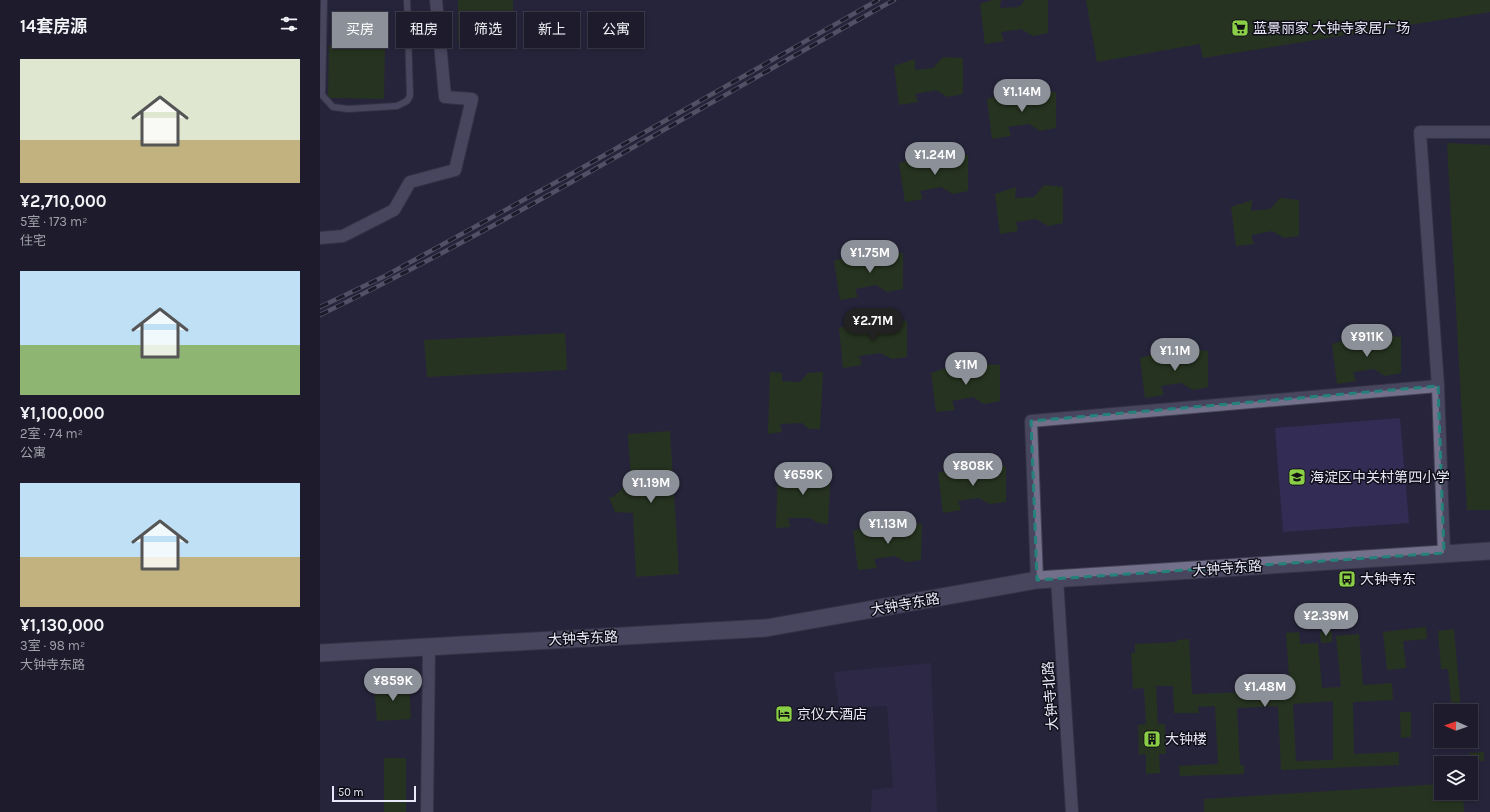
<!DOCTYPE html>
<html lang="zh">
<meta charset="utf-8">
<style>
:root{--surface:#1d1b2c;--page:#252434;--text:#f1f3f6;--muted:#a0a1a9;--line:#3b3948;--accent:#8c9099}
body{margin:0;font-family:Karla,"Noto Sans SC",sans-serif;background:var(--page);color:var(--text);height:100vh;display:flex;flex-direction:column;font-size:15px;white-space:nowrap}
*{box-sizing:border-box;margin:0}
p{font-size:13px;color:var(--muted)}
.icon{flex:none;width:22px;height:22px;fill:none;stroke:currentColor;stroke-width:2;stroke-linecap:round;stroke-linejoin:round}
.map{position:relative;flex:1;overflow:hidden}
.panel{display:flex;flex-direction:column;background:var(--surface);width:320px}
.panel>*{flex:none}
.top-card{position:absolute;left:12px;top:12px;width:380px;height:36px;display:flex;gap:8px}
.needle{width:26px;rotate:272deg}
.controls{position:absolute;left:1114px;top:704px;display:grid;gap:8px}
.controls a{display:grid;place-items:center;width:44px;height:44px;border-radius:0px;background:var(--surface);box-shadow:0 2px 6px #0003,0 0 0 1px var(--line);font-size:20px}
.scale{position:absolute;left:12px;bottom:10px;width:84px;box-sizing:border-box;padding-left:4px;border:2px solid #e9e8f8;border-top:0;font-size:11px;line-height:14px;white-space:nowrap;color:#e9e8f8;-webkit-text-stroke:3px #100f19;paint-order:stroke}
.price{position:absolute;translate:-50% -34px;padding:0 9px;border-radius:14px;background:var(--accent);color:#fff;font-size:13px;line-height:26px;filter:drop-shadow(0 1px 2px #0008)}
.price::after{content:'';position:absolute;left:50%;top:24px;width:12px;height:9px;margin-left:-6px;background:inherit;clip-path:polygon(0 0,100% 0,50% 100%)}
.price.active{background:#222;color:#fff}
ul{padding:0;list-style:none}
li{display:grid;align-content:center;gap:8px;height:212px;padding:0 20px}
li span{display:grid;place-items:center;height:124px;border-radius:0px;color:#555}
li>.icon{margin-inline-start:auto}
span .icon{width:72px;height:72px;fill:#fffc;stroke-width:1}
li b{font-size:17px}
h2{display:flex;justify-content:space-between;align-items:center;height:48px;padding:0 20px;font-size:17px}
.pill{padding:0 14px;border-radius:0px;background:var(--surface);box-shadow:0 2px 6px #0003,0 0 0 1px var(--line);font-size:14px;line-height:36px}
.pill.active{background:var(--accent);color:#fff}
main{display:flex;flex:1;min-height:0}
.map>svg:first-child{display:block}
</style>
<main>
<section class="panel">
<h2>14套房源<svg class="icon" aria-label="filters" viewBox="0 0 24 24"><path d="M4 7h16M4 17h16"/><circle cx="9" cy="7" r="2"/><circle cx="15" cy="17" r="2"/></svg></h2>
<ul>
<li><span style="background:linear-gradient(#dfe7d0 65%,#c2b280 0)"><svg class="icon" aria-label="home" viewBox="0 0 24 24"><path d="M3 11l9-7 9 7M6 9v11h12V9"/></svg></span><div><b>¥2,710,000</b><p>5室 · 173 m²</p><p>住宅</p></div></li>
<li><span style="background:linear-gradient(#bfe0f5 60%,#8fb573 0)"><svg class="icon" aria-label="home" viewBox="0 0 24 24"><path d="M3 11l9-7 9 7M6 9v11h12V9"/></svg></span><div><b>¥1,100,000</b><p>2室 · 74 m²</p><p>公寓</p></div></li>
<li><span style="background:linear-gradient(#bfe0f5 60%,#c2b280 0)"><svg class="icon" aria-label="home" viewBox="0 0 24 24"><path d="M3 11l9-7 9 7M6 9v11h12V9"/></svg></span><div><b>¥1,130,000</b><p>3室 · 98 m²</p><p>大钟寺东路</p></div></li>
</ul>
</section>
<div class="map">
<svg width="1170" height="812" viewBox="0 0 1170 812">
<rect width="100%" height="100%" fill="#27243b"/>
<g fill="#332d56">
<polygon points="1080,418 1089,523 963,532 955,428"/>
<polygon points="611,663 617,812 551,812 552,790 573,787 567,706 519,708 514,672"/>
</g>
<g fill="#274600" fill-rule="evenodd">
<rect x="138" y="0" width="55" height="43"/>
<polygon points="673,0 681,0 680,8 699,7 705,0 728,0 728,33 713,36 701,29 681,32 684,41 665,44 660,4"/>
<polygon points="766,0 1170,0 1170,12 883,58 880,44 777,62"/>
<polygon points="9,45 65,46 64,99 10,98 8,95"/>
<polygon points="623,57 643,58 643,94 627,97 616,90 595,94 598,102 579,105 574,66 595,59 595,70 613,68"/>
<polygon points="716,90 736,92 736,128 720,131 709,124 688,127 691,136 672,139 667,99 688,93 688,103 706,102"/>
<polygon points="1127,143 1170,145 1170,510 1147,510"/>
<polygon points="629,154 648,155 648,191 633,194 621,187 600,191 603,199 585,202 579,163 600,156 600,167 618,165"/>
<polygon points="724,185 743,187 743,223 728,226 716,219 696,222 698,231 680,234 675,194 696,187 695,198 714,197"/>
<polygon points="960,198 979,200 979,236 964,238 952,231 931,235 934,244 916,246 911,207 932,200 931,211 950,209"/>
<polygon points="563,251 583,253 583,289 567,292 556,285 535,289 538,297 520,300 514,261 535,254 535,265 553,263"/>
<polygon points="568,319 587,321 587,357 572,359 560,353 539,356 542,365 523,368 519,328 539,321 539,332 557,331"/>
<polygon points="245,333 247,370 107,377 104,340"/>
<polygon points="1061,335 1081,337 1081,373 1065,376 1054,369 1033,372 1036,381 1017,384 1012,344 1033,338 1033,348 1051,347"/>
<polygon points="869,349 888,351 888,387 873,390 861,383 841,386 844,395 825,398 820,358 841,352 840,362 859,361"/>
<polygon points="660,364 680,365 680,401 664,404 653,397 632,401 635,410 616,412 611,373 632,366 632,377 650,375"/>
<polygon points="450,372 462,373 462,381 480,382 488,373 503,372 500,429 489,429 482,423 460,424 462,432 448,434"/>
<polygon points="350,431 359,574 316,577 313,513 295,512 289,497 293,497 311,481 308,434"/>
<polygon points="666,464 686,466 686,502 670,504 659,498 638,501 641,510 623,513 618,473 638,466 638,477 656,476"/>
<polygon points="458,466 470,467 470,476 489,476 496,468 511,466 508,524 498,523 490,518 468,518 470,527 456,528"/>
<polygon points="582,522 602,524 601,560 586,562 575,556 554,559 557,568 538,570 533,531 554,524 553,535 572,534"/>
<polygon points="1106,627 1107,639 1083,641 1086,668 1067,670 1063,632"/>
<polygon points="1134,629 1141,709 1132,710 1128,669 1121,669 1118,631"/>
<polygon points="1012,631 1012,642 1001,643 1000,632"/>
<path d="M979,632L980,644L998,643L1002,688L1021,687L1016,636L1039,634L1043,685L1072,683L1073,700L1033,702L1034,754L1079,752V765L961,770L958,706L917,708L920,765H924V774L860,776L859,766L898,764L895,706L878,707L879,713H854L853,686H836L838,724H845L846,754H839L840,773L826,774V754L819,755L818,725L826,724L824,688L813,689L811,653H815V644L857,642V640L869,639L872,694L961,691L970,690L966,633ZM1013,701V760L976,761L973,704Z"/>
<polygon points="89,684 91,719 57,721 54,686"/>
<polygon points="1080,712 1091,712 1091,737 1081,738"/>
<polygon points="1164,752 1164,761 1149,761 1149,753"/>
<rect x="64" y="758" width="22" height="54"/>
<polygon points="1121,784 1121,793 1143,793 1144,812 884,812 884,799"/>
</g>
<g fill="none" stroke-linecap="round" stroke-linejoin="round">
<g stroke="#444255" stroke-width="8">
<polyline id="lane" points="4,0 2,95 13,107 28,109 77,106 87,101 90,96 87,0"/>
</g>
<g stroke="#444255" stroke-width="14">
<g id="street">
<polyline points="0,238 23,236 74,210 90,182 135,170 152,99 125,97 116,0"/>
<polyline points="1124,553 1118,386 1100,132 1170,132"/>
<polyline points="737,579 752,812"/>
<polyline points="717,580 711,421 1118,386"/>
<polyline points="107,812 109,647"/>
</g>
</g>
<g stroke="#444255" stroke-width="19">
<polyline id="secondary" points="0,653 446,628 717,580 1170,551"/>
</g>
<use href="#lane" stroke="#72708b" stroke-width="6"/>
<use href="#street" stroke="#72708b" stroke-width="12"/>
<use href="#secondary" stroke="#72708b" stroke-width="17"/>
<g stroke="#878598" stroke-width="4.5">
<g id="rail">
<polyline points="0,307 65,276 251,174 558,0"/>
<path d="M0,315C196,220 383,105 574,0"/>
</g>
</g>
<use href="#rail" stroke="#100f19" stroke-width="3" stroke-dasharray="9" stroke-linecap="butt"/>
</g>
<path d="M0 0H1170V812H0ZM1118,386L1124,553L717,580L711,421Z" fill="#27243b" fill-opacity=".55" fill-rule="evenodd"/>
<path fill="none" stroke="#25817c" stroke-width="3" stroke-dasharray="8 5" stroke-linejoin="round" d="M1118,386L1124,553L717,580L711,421Z"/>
<defs>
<g id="supermarket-square" transform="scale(0.9)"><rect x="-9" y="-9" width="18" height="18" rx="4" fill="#8ace47" stroke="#100f19"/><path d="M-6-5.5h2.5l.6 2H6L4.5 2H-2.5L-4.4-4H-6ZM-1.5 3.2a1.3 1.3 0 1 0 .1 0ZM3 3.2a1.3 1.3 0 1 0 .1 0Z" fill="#111"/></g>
<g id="school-square" transform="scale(0.9)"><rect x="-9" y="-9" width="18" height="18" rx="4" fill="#8ace47" stroke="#100f19"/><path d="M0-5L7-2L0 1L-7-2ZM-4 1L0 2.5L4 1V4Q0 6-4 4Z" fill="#111"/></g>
<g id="bus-square" transform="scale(0.9)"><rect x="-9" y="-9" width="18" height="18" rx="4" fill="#8ace47" stroke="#100f19"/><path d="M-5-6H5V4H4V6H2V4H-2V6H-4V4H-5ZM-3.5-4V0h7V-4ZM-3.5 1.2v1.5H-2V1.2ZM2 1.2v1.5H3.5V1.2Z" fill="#111"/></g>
<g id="hotel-square" transform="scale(0.9)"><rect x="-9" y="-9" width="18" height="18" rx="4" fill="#8ace47" stroke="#100f19"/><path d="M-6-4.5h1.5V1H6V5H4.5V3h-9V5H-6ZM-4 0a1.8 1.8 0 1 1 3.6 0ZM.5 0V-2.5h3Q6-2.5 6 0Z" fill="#111"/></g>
<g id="building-square" transform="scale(0.9)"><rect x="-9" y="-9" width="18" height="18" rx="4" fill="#8ace47" stroke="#100f19"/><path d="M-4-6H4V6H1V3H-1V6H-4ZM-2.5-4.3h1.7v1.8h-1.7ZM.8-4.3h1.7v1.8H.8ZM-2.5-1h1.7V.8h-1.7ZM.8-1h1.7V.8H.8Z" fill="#111"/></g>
</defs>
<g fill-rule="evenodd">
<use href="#supermarket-square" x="920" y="28"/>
<use href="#school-square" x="977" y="477"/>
<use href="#bus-square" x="1027" y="579"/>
<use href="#hotel-square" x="464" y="714"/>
<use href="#building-square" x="832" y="739"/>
</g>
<g text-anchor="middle" stroke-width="3" stroke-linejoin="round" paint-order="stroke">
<g font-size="14" fill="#e9e8f8" stroke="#100f19" text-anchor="start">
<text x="933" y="33">蓝景丽家 大钟寺家居广场</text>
<text x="990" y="482">海淀区中关村第四小学</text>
<text x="1040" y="584">大钟寺东</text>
<text x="477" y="719">京仪大酒店</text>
<text x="845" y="744">大钟楼</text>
</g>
<g font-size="14" fill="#e9e8f8" stroke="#100f19">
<text transform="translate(907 568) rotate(-4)" y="5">大钟寺东路</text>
<text transform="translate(585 604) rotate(-10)" y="5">大钟寺东路</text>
<text transform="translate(263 638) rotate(-3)" y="5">大钟寺东路</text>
<text transform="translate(730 696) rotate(-94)" y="5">大钟寺北路</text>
</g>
</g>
</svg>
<div class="controls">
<a><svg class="needle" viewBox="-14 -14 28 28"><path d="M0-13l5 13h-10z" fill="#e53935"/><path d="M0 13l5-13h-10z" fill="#a0a1a9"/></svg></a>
<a><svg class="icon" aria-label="layers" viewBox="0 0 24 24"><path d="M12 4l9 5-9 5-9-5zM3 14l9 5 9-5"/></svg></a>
</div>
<div class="scale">50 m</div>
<b class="price" style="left:702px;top:113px">¥1.14M</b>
<b class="price" style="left:615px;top:176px">¥1.24M</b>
<b class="price" style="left:550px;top:274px">¥1.75M</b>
<b class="price active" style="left:553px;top:342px">¥2.71M</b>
<b class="price" style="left:1047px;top:358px">¥911K</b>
<b class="price" style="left:855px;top:372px">¥1.1M</b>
<b class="price" style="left:646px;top:386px">¥1M</b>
<b class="price" style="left:653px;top:487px">¥808K</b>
<b class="price" style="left:483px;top:496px">¥659K</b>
<b class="price" style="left:331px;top:504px">¥1.19M</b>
<b class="price" style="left:568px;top:545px">¥1.13M</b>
<b class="price" style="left:1006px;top:637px">¥2.39M</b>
<b class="price" style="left:73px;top:702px">¥859K</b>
<b class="price" style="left:945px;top:708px">¥1.48M</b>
<div class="top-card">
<a class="pill active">买房</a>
<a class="pill">租房</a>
<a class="pill">筛选</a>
<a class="pill">新上</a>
<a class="pill">公寓</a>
</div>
</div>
</main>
